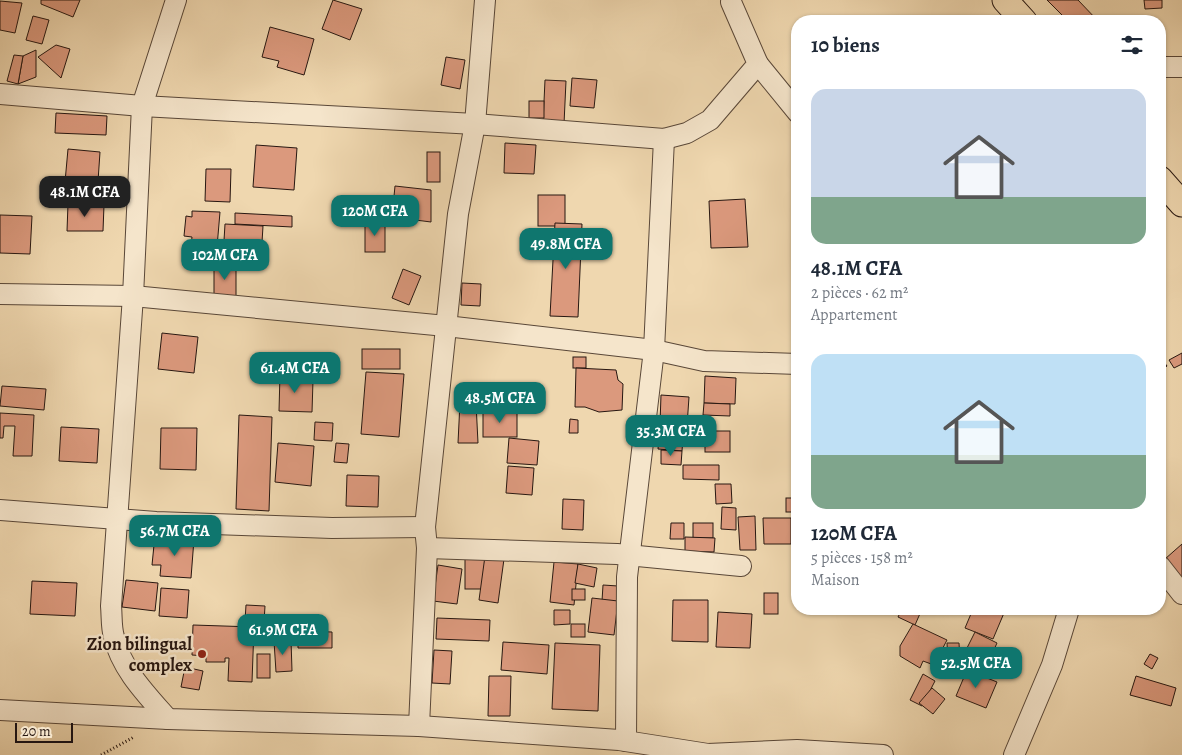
<!DOCTYPE html>
<html lang="fr">
<meta charset="utf-8">
<style>
:root{--surface:#fff;--page:#f2f2f3;--text:#1f2937;--muted:#747a83;--accent:#0f766e}
body{margin:0;font-family:Alegreya,serif;background:var(--page);color:var(--text);height:100vh;display:flex;flex-direction:column;font-size:19px;white-space:nowrap}
*{box-sizing:border-box;margin:0}
p{font-size:16px;color:var(--muted)}
.icon{flex:none;width:28px;height:28px;fill:none;stroke:currentColor;stroke-width:2;stroke-linecap:round;stroke-linejoin:round}
.map{position:relative;flex:1;overflow:hidden}
.sheet{position:absolute;left:791px;top:15px;width:375px;height:600px;display:flex;flex-direction:column;background:var(--surface);border-radius:20px;box-shadow:0 1px 4px #0004}
.sheet>*{flex:none}
.scale{position:absolute;left:15px;bottom:12px;width:58px;box-sizing:border-box;padding-left:5px;border:2px solid #271711;border-top:0;font-size:14px;line-height:18px;white-space:nowrap;color:#271711;-webkit-text-stroke:4px #f5e5cb;paint-order:stroke}
.price{position:absolute;translate:-50% -42px;padding:0 11px;border-radius:10px;background:var(--accent);color:#fff;font-size:16px;line-height:32px;filter:drop-shadow(0 1px 2px #0008)}
.price::after{content:'';position:absolute;left:50%;top:30px;width:15px;height:11px;margin-left:-8px;background:inherit;clip-path:polygon(0 0,100% 0,50% 100%)}
.price.on{background:#222;color:#fff}
ul{padding:0;list-style:none}
li{display:grid;align-content:center;gap:10px;height:265px;padding:0 20px}
li span{display:grid;place-items:center;height:155px;border-radius:15px;color:#555}
li>.icon{margin-inline-start:auto}
span .icon{width:90px;height:90px;fill:#fffc;stroke-width:1}
li b{font-size:21px}
h2{display:flex;justify-content:space-between;align-items:center;height:60px;padding:0 20px;font-size:21px}
.map>svg:first-child{display:block}
</style>
<div class="map">
<svg width="1182" height="755" viewBox="0 0 1182 755">
<rect width="100%" height="100%" fill="#efd7af"/>
<filter id="stains"><feTurbulence type="fractalNoise" baseFrequency=".004" numOctaves="4"/><feColorMatrix values="0 0 0 0 .2 0 0 0 0 .09 0 0 0 0 .02 0 0 0 .5 -.17"/></filter>
<radialGradient id="worn" r=".72"><stop offset=".6" stop-color="#630" stop-opacity="0"/><stop offset="1" stop-color="#630" stop-opacity=".3"/></radialGradient>
<g fill="#db997d" stroke="#271711">
<polygon points="41,0 80,0 73,17 41,4"/>
<polygon points="333,0 362,9 350,40 322,29"/>
<polygon points="1047,0 1078,0 1098,21 1068,21"/>
<polygon points="1144,0 1162,0 1162,8 1145,9"/>
<polygon points="0,1 22,3 15,33 0,30"/>
<polygon points="33,16 49,20 42,44 26,40"/>
<polygon points="270,27 314,39 304,75 277,67 279,61 262,57"/>
<polygon points="56,45 70,49 61,78 38,57"/>
<polygon points="36,50 36,77 18,84 23,56"/>
<polygon points="14,55 23,56 18,84 7,81"/>
<polygon points="446,57 465,60 460,89 441,85"/>
<polygon points="572,78 597,80 594,108 570,106"/>
<polygon points="545,80 566,81 564,124 543,123"/>
<rect x="529" y="101" width="15" height="17"/>
<polygon points="56,113 107,116 106,135 55,133"/>
<polygon points="505,143 536,145 534,174 504,173"/>
<polygon points="256,145 297,148 294,190 253,187"/>
<polygon points="68,149 100,152 97,196 64,193"/>
<rect x="427" y="152" width="13" height="30"/>
<polygon points="206,169 231,169 230,202 205,201"/>
<polygon points="395,186 431,190 431,222 392,217"/>
<rect x="538" y="195" width="27" height="31"/>
<polygon points="745,199 748,247 711,248 709,201"/>
<polygon points="68,204 104,205 103,231 67,231"/>
<rect x="369" y="205" width="12" height="10"/>
<polygon points="192,211 220,212 217,247 191,246 192,237 184,236 186,216 192,217"/>
<polygon points="235,213 292,216 292,227 235,224"/>
<polygon points="0,215 32,216 30,254 0,253"/>
<rect x="365" y="221" width="20" height="31"/>
<polygon points="555,223 582,224 578,317 550,316"/>
<polygon points="225,224 263,226 261,259 223,257"/>
<rect x="214" y="267" width="22" height="29"/>
<polygon points="403,269 421,276 409,305 392,298"/>
<polygon points="462,283 481,284 480,306 461,305"/>
<polygon points="162,333 198,337 194,373 158,369"/>
<rect x="362" y="349" width="38" height="20"/>
<polygon points="1182,353 1182,364 1174,368 1169,360"/>
<rect x="573" y="357" width="13" height="11"/>
<polygon points="1160,357 1167,366 1160,371"/>
<polygon points="576,368 616,370 618,380 623,384 622,410 599,412 585,407 575,407"/>
<polygon points="366,372 404,374 399,437 361,434"/>
<polygon points="280,374 300,374 300,380 313,380 312,412 279,411"/>
<polygon points="705,376 736,378 735,404 704,403"/>
<polygon points="2,386 46,389 44,410 0,406"/>
<polygon points="661,395 689,397 687,426 660,424"/>
<polygon points="460,402 476,403 478,443 458,443"/>
<polygon points="704,403 730,404 730,416 703,415"/>
<rect x="483" y="410" width="34" height="27"/>
<polygon points="0,413 34,415 32,456 13,456 15,426 4,426 3,438 0,438"/>
<polygon points="239,415 272,417 269,511 236,509"/>
<polygon points="570,419 578,420 578,433 569,433"/>
<polygon points="315,422 333,423 332,441 314,440"/>
<polygon points="61,427 99,429 97,463 59,461"/>
<polygon points="161,428 197,428 196,470 160,469"/>
<rect x="705" y="431" width="25" height="21"/>
<polygon points="659,435 683,437 682,451 658,449"/>
<polygon points="509,438 539,441 537,465 507,463"/>
<polygon points="278,443 314,446 311,486 275,482"/>
<polygon points="336,443 349,444 347,463 334,462"/>
<polygon points="661,450 682,451 681,465 661,464"/>
<polygon points="683,465 719,465 719,480 683,479"/>
<polygon points="508,466 534,468 532,495 506,493"/>
<polygon points="347,475 379,476 378,507 346,506"/>
<polygon points="715,484 731,484 732,503 716,504"/>
<rect x="786" y="498" width="11" height="14"/>
<polygon points="563,499 584,500 583,530 562,529"/>
<polygon points="722,507 736,508 736,530 721,529"/>
<polygon points="755,516 756,550 740,550 738,517"/>
<polygon points="763,518 791,518 791,544 764,544"/>
<polygon points="671,523 684,523 684,539 670,539"/>
<rect x="693" y="523" width="20" height="15"/>
<polygon points="163,537 194,539 191,578 160,576 161,565 152,565 154,545 163,546"/>
<polygon points="685,537 715,538 714,552 685,551"/>
<polygon points="1182,544 1182,579 1165,559"/>
<rect x="465" y="556" width="20" height="33"/>
<polygon points="485,556 504,559 498,603 479,600"/>
<polygon points="554,562 578,564 574,605 550,602"/>
<polygon points="578,564 597,568 594,587 575,583"/>
<polygon points="438,565 462,569 457,604 433,601"/>
<polygon points="126,580 158,583 155,611 122,607"/>
<polygon points="32,581 77,583 75,616 30,614"/>
<polygon points="603,585 618,586 617,602 602,601"/>
<polygon points="161,588 189,590 187,618 159,616"/>
<rect x="572" y="589" width="13" height="11"/>
<rect x="764" y="593" width="14" height="21"/>
<polygon points="592,598 618,601 614,635 588,632"/>
<polygon points="673,600 708,600 708,642 672,641"/>
<polygon points="246,605 265,606 264,622 245,621"/>
<polygon points="902,609 922,609 915,625 898,617"/>
<polygon points="973,609 993,609 1004,613 993,639 965,628"/>
<polygon points="554,610 570,610 570,624 554,625"/>
<polygon points="718,612 752,614 750,648 716,647"/>
<polygon points="437,618 490,620 489,641 436,639"/>
<rect x="571" y="624" width="14" height="13"/>
<polygon points="913,624 947,640 934,665 923,661 920,668 900,656 900,646"/>
<polygon points="193,625 254,627 252,682 228,681 229,658 225,658 225,662 206,662 206,656 192,655"/>
<polygon points="281,629 289,630 289,640 281,640"/>
<polygon points="298,631 332,632 332,648 298,648"/>
<polygon points="975,632 997,643 988,663 965,652"/>
<polygon points="291,640 292,671 276,672 274,641"/>
<polygon points="503,642 549,645 547,674 501,670"/>
<polygon points="555,643 600,645 598,711 552,709"/>
<polygon points="947,643 959,643 960,661 948,662"/>
<polygon points="434,650 452,651 450,684 432,683"/>
<rect x="257" y="654" width="13" height="24"/>
<polygon points="1150,654 1158,658 1152,669 1144,664"/>
<polygon points="185,667 203,671 199,690 181,687"/>
<polygon points="967,670 997,682 986,708 956,696"/>
<polygon points="923,674 935,681 922,706 910,700"/>
<polygon points="489,676 511,676 510,716 488,716"/>
<polygon points="1136,676 1176,688 1171,706 1130,695"/>
<polygon points="932,688 945,699 933,714 919,703"/>
</g>
<g fill="none" stroke-linecap="round" stroke-linejoin="round">
<g stroke="#594738" stroke-width="22">
<g id="minor">
<polyline points="758,64 798,113"/>
<polyline points="1160,67 1182,67"/>
<polyline points="0,94 142,106 475,124 664,139 687,133 710,120 758,64 731,2"/>
<polyline points="0,294 133,296 446,326 654,350 704,361 798,364"/>
<polyline points="0,510 156,522 332,528 425,527"/>
<polyline points="427,548 617,554 741,566"/>
<polyline points="1160,566 1182,594"/>
<polyline points="0,710 168,719 419,726 619,740 708,754 797,750 883,755"/>
<path d="M168,719C147,695 121,669 114,637C111,627 112,616 111,606L133,296L142,106L176,0"/>
<polyline points="419,726 427,548 425,527 458,214 475,124 485,0"/>
<polyline points="626,741 627,577 654,350 664,139"/>
<polyline points="1014,755 1052,665 1069,609"/>
</g>
</g>
<g stroke="#271711" stroke-width="27">
<g id="major">
<polyline points="1005,0 1024,21"/>
<polyline points="1160,179 1182,204"/>
</g>
</g>
<polyline stroke="#271711" stroke-width="3" stroke-dasharray="1 2.5" stroke-linecap="butt" points="101,755 134,737"/>
<use href="#minor" stroke="#f5e5cb" stroke-width="20"/>
<use href="#major" stroke="#efd7af" stroke-width="25"/>
</g>
<circle fill="#8f2418" stroke="#f5e5cb" stroke-width="2" cx="202" cy="654" r="5"/>
<g text-anchor="middle" stroke-width="5" stroke-linejoin="round" paint-order="stroke">
<g font-size="18" font-weight="bold" fill="#271711" stroke="#f5e5cb" text-anchor="end">
<text x="192" y="650">Zion bilingual<tspan x="192" dy="21">complex</tspan></text>
</g>
</g>
<rect width="100%" height="100%" filter="url(#stains)"/>
<rect width="100%" height="100%" fill="url(#worn)"/>
</svg>
<div class="scale">20 m</div>
<b class="price on" style="left:85px;top:218px">48.1M CFA</b>
<b class="price" style="left:375px;top:237px">120M CFA</b>
<b class="price" style="left:566px;top:270px">49.8M CFA</b>
<b class="price" style="left:225px;top:281px">102M CFA</b>
<b class="price" style="left:295px;top:394px">61.4M CFA</b>
<b class="price" style="left:500px;top:424px">48.5M CFA</b>
<b class="price" style="left:671px;top:457px">35.3M CFA</b>
<b class="price" style="left:175px;top:557px">56.7M CFA</b>
<b class="price" style="left:283px;top:656px">61.9M CFA</b>
<b class="price" style="left:976px;top:689px">52.5M CFA</b>
<section class="sheet">
<h2>10 biens<svg class="icon" aria-label="filters" viewBox="0 0 24 24"><path d="M4 7h16M4 17h16"/><circle cx="9" cy="7" r="2"/><circle cx="15" cy="17" r="2"/></svg></h2>
<ul>
<li><span style="background:linear-gradient(#c9d6e8 70%,#7fa58c 0)"><svg class="icon" aria-label="home" viewBox="0 0 24 24"><path d="M3 11l9-7 9 7M6 9v11h12V9"/></svg></span><div><b>48.1M CFA</b><p>2 pièces · 62 m²</p><p>Appartement</p></div></li>
<li><span style="background:linear-gradient(#bfe0f5 65%,#7fa58c 0)"><svg class="icon" aria-label="home" viewBox="0 0 24 24"><path d="M3 11l9-7 9 7M6 9v11h12V9"/></svg></span><div><b>120M CFA</b><p>5 pièces · 158 m²</p><p>Maison</p></div></li>
</ul>
</section>
</div>
